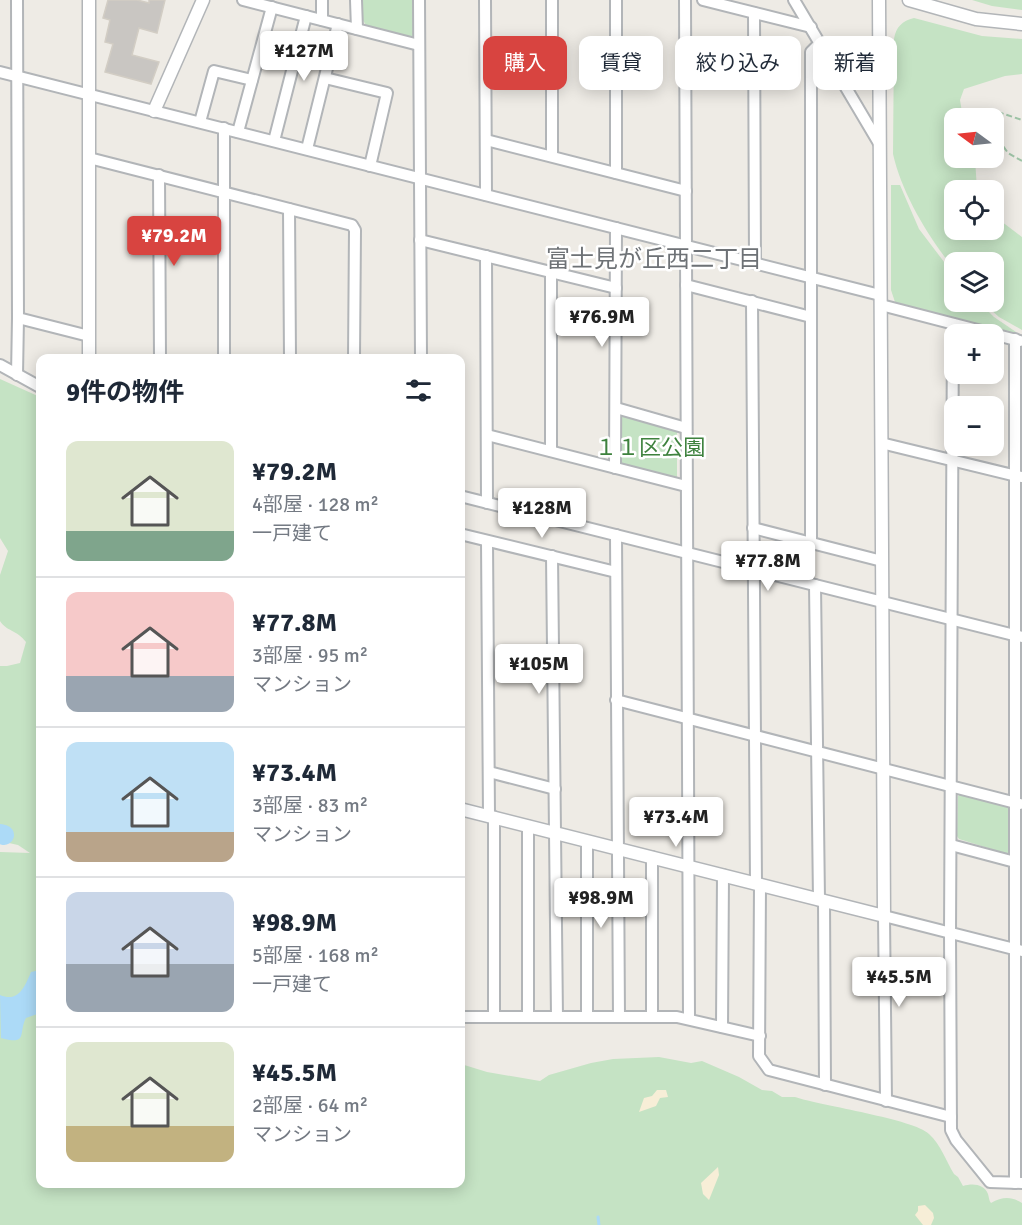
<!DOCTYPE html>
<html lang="ja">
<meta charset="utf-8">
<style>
:root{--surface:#fff;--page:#f2f2f3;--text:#1f2937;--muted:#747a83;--line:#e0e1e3;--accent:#d84440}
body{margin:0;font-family:Signika,"Noto Sans JP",sans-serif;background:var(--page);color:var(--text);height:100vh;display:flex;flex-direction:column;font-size:22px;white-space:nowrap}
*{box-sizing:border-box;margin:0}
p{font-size:20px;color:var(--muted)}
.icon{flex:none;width:33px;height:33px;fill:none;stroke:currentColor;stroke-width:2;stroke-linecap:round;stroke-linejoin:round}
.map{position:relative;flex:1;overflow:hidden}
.drawer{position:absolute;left:36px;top:354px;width:429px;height:834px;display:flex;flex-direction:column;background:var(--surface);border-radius:12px;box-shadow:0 3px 15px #0003}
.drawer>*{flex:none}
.top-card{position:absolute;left:483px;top:36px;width:448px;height:54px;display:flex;gap:12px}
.needle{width:39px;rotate:285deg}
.controls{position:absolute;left:944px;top:108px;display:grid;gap:12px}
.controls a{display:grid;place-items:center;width:60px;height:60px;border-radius:12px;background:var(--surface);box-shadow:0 3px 15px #0003;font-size:30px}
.price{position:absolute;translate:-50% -51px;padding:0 14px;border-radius:6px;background:#fff;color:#222;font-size:20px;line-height:39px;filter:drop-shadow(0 2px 3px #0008)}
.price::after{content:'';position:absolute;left:50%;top:36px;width:18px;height:14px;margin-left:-9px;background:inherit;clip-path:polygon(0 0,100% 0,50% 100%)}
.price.on{background:var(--accent);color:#fff}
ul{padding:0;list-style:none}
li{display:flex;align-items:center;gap:18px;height:150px;padding:0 30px}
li+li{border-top:2px solid var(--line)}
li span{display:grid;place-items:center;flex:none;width:168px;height:120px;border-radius:12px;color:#555}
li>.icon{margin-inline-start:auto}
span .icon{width:72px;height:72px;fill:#fffc;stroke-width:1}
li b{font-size:26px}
h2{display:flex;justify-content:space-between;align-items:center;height:72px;padding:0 30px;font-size:26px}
.tag{padding:0 21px;border-radius:12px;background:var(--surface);box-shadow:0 3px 15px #0003;font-size:21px;line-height:54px}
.tag.on{background:var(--accent);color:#fff}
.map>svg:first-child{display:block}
</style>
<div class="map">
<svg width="1022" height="1225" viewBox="0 0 1022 1225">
<rect width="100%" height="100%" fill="#eeebe5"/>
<g fill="#c5e3c4">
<polygon points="361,0 415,0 415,35 410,38 367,27 361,17"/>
<polygon points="972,0 1022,0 1022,10 992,6"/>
<path d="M914,18L982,36L1022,39V74L1005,76L964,89L960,100L963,118H954V158H975L977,190H954V230H993V215L1022,237V330L999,317L982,302H993V262H954V269C929,238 902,194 893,154L894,39C896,27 902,21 914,18Z"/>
<polygon points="891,185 900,185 919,229 954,275 954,302 979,302 994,317 1016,332 1016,335 895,302 891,290"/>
<path d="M0,379L40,397V1184H460L461,1064L487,1072L540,1081L549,1075L591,1063L613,1059L659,1057L691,1063L702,1061L739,1077L762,1090L772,1091L782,1097H795C822,1106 914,1119 929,1134C941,1145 946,1161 954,1174L958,1177L963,1186C973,1183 984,1184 988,1194C989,1197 989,1201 991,1203C1002,1197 1011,1196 1022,1203V1225H0V852L30,853L18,845L0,841V666H7L20,663L26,642C17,630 6,631 0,621V575L8,551L0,538Z"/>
<polygon points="621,415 673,429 677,432 677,477 674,478 622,464 620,460"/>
<polygon points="960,794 1007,806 1010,810 1009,851 1007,854 959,839 957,836 958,796"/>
</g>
<g fill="#f7eed7">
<polygon points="657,1090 666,1090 668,1097 660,1098 656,1106 639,1112 644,1098 652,1096"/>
<polygon points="718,1167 719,1175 709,1200 703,1194 701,1183"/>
<polygon points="925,1205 933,1213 934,1218 931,1225 923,1225 915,1215 918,1211 918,1206"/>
</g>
<path fill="#acdaf7" d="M40,970V1013L26,1018C18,1032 29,1046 1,1038L0,995C19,1003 25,986 31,972Z"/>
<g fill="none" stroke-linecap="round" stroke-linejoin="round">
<polyline stroke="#acdaf7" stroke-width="3" points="598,1217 599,1225"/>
<polyline stroke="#acdaf7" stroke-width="20" points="0,834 4,835"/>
</g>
<polygon fill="#c9c6c2" stroke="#d2cdc4" stroke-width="1.5" points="108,0 137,0 149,3 149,0 165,0 157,33 139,28 132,55 159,62 151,84 105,72 113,44 105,42 110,20 103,18"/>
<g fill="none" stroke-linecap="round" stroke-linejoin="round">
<g stroke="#b2b5b8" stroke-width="14">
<g id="minor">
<polyline points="243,0 419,45"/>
<polyline points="322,0 322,20"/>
<polyline points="356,0 357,29"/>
<polyline points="419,0 421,358"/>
<polyline points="485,0 486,195"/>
<polyline points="552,0 552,156"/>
<polyline points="616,0 616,173"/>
<polyline points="685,0 689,1019"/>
<polyline points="703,0 811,27"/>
<polyline points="794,0 880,145"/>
<polyline points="754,13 755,263"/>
<polyline points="0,72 880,295"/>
<polyline points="325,78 387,93 370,166"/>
<polyline points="200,122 214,71 252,80"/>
<polyline points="238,132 272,7"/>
<polyline points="486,140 686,191"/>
<polyline points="274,141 306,16"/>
<polyline points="307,149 338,24"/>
<polyline points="89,158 352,225 355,230 354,358"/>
<polyline points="159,175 160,358"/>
<polyline points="289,209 290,358"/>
<polyline points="420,240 616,288"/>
<polyline points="486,256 487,503"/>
<polyline points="551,272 551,451"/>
<polyline points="686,285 811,317"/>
<polyline points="752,301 756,884"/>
<polyline points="881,305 1020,341"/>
<polyline points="18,318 89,336"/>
<polyline points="953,324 950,933 951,1130 956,1140 990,1182 1022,1183"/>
<polyline points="224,358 224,128"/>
<polyline points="0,365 40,387"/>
<polyline points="17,375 18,318 17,0"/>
<polyline points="616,408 686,428"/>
<polyline points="487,435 686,486"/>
<polyline points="881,443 1021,477"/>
<polyline points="615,468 616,228"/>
<polyline points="460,496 1022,637"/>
<polyline points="753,528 882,561"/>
<polyline points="460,534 616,572"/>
<polyline points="616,535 619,1017"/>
<polyline points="487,541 489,816"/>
<polyline points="811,542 811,52 820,43"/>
<polyline points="552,556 557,1017"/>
<polyline points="815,585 819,900"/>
<polyline points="616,700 1020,804"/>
<polyline points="489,772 555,789"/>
<polyline points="494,817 494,1017"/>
<polyline points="528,826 528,1017"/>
<polyline points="587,841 587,1017"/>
<polyline points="951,845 1015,862"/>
<polyline points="652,857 652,1017"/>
<polyline points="760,885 759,1056 769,1070 951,1117"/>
<polyline points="824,901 825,1085"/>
<polyline points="460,1017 677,1017 760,1036"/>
<polyline points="722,1027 723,875"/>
<polyline points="886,1101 884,916 1022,951"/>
<polyline points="1015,1183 1015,339"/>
</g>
</g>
<g stroke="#b2b5b8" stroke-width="15">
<g id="tertiary">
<polyline points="89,0 89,358"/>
<polyline points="909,0 976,19 1022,24"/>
<polyline points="154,111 203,0"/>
<polyline points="460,809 884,916 879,0"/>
</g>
</g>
<g stroke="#9ec3a6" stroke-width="2" stroke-dasharray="6 3" stroke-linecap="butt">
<polyline points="991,118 998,112 1022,120"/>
<polyline points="993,132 1008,153 1022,161"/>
</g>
<use href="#minor" stroke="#fff" stroke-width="10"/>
<use href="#tertiary" stroke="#fff" stroke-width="12"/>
</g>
<g text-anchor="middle" stroke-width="5" stroke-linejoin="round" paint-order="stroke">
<g font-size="22" fill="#3e823e" stroke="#fff">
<text x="650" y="455">１１区公園</text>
</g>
<g font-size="24" fill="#6e7276" stroke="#fff">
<text x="654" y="267">富士見が丘西二丁目</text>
</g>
</g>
</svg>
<div class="controls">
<a><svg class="needle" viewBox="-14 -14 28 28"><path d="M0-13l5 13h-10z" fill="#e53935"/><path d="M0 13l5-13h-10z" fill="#747a83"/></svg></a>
<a><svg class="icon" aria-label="locate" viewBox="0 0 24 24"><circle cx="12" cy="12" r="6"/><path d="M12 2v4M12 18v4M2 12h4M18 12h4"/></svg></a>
<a><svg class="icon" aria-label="layers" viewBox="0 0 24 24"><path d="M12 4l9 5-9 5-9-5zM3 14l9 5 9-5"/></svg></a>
<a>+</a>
<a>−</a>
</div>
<b class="price" style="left:304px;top:82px">¥127M</b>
<b class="price on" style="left:174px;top:267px">¥79.2M</b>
<b class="price" style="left:602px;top:348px">¥76.9M</b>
<b class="price" style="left:542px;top:539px">¥128M</b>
<b class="price" style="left:768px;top:592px">¥77.8M</b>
<b class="price" style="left:539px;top:695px">¥105M</b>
<b class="price" style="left:676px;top:848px">¥73.4M</b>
<b class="price" style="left:601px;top:929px">¥98.9M</b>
<b class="price" style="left:899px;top:1008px">¥45.5M</b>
<div class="top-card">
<a class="tag on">購入</a>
<a class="tag">賃貸</a>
<a class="tag">絞り込み</a>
<a class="tag">新着</a>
</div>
<section class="drawer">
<h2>9件の物件<svg class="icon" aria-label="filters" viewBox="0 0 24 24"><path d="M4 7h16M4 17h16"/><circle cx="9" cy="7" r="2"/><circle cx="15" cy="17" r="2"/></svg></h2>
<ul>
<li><span style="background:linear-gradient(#dfe7d0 75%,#7fa58c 0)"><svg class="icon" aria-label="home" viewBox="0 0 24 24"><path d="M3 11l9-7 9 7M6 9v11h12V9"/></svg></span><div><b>¥79.2M</b><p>4部屋 · 128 m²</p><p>一戸建て</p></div></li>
<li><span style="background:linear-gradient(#f6c9c9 70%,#9aa5b1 0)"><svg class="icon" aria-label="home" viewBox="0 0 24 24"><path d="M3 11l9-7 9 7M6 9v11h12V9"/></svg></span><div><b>¥77.8M</b><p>3部屋 · 95 m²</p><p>マンション</p></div></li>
<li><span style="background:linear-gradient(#bfe0f5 75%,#b9a48a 0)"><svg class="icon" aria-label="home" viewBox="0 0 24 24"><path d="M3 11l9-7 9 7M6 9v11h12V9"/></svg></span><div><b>¥73.4M</b><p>3部屋 · 83 m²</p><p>マンション</p></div></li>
<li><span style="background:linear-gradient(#c9d6e8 60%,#9aa5b1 0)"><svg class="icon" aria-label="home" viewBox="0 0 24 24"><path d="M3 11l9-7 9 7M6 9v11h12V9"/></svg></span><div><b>¥98.9M</b><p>5部屋 · 168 m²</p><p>一戸建て</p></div></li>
<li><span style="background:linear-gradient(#dfe7d0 70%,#c2b280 0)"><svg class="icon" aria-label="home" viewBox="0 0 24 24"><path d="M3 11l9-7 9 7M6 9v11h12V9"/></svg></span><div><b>¥45.5M</b><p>2部屋 · 64 m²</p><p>マンション</p></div></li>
</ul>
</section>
</div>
